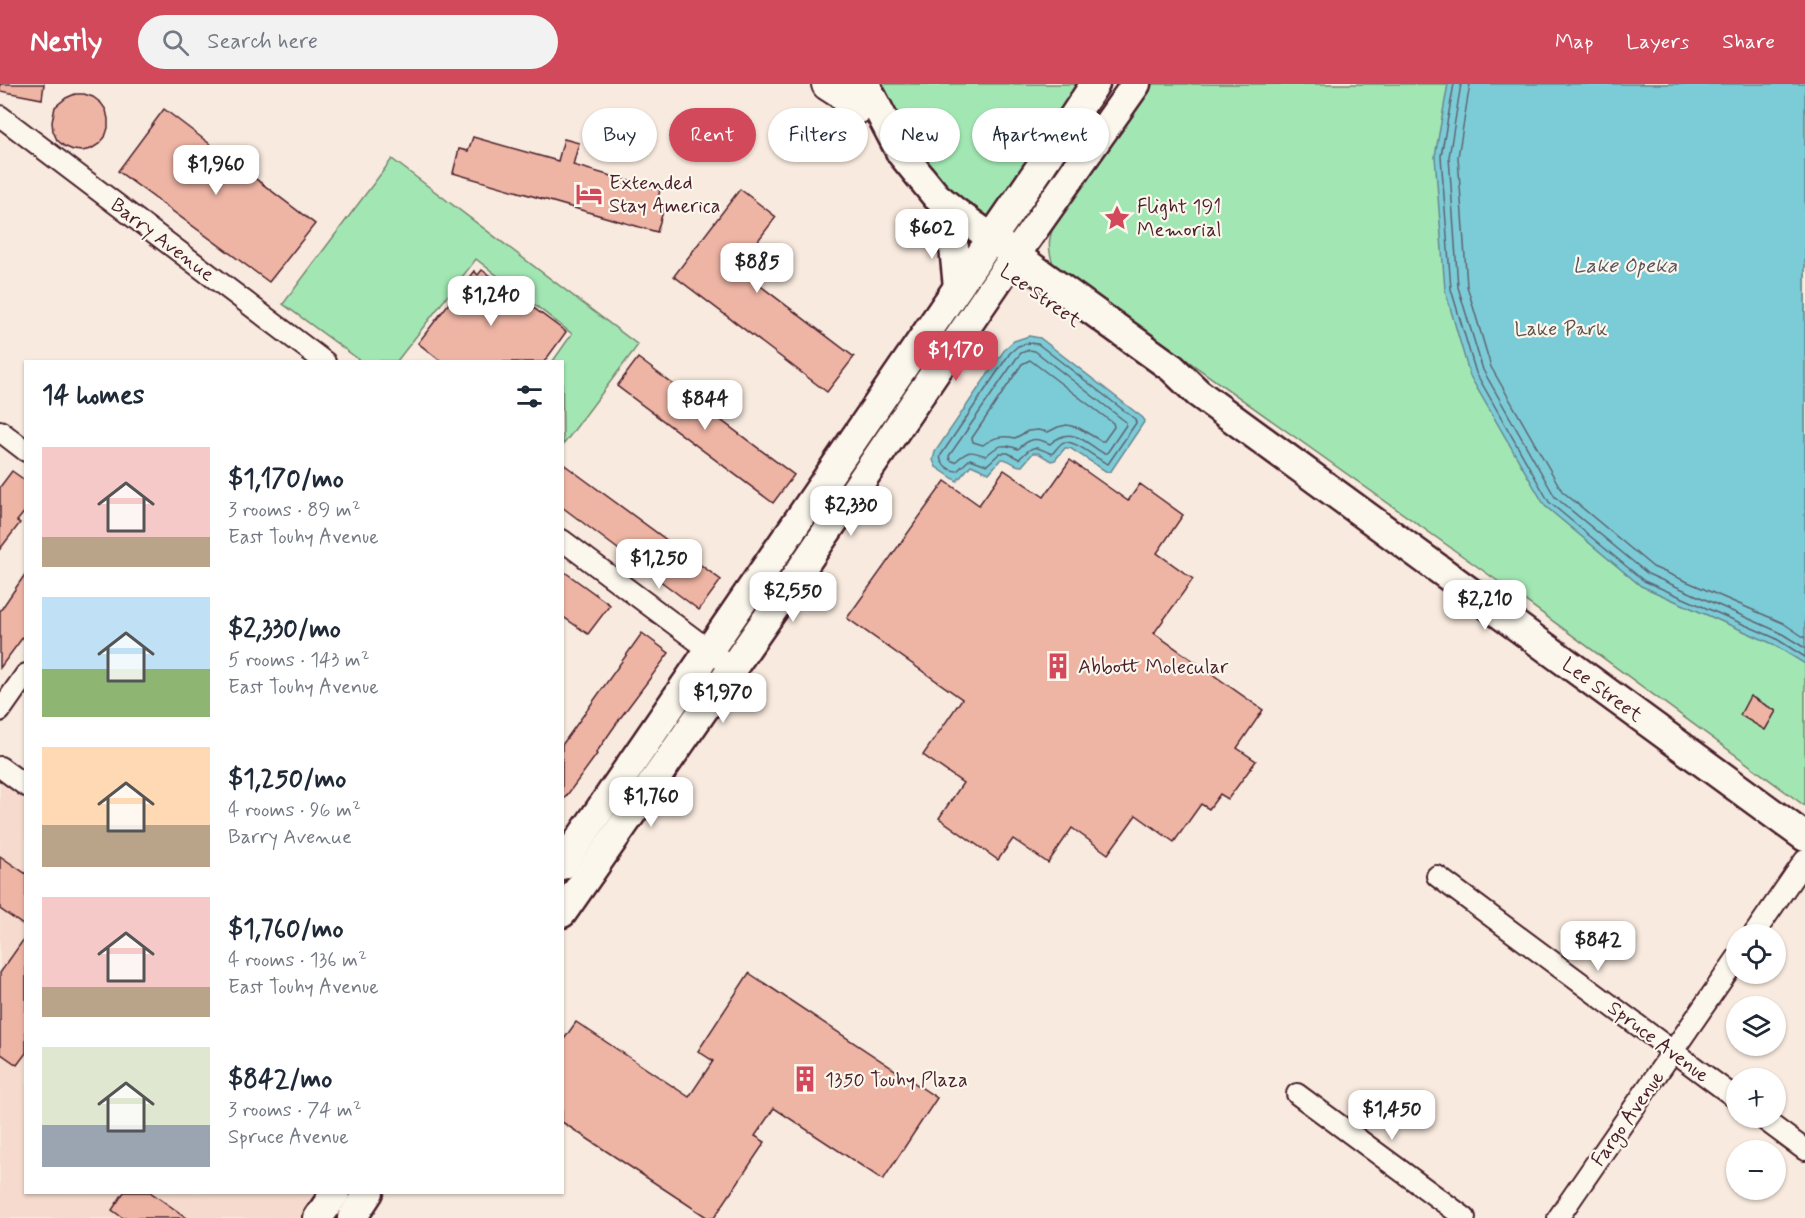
<!DOCTYPE html>
<meta charset="utf-8">
<style>
:root{--surface:#fff;--page:#f2f2f3;--text:#1f2937;--muted:#747a83;--accent:#d1495b}
body{margin:0;font-family:Mynerve,sans-serif;background:var(--page);color:var(--text);height:100vh;display:flex;flex-direction:column;font-size:22px;white-space:nowrap}
*{box-sizing:border-box;margin:0}
p{font-size:20px;color:var(--muted)}
.icon{flex:none;width:33px;height:33px;fill:none;stroke:currentColor;stroke-width:2;stroke-linecap:round;stroke-linejoin:round}
.map{position:relative;flex:1;overflow:hidden}
.panel{position:absolute;left:24px;top:276px;width:540px;height:834px;display:flex;flex-direction:column;background:var(--surface);border-radius:0px;box-shadow:0 2px 4px #0004}
.panel>*{flex:none}
.guide{position:absolute;left:582px;top:24px;width:570px;height:54px;display:flex;gap:12px}
.controls{position:absolute;left:1726px;top:840px;display:grid;gap:12px}
.controls a{display:grid;place-items:center;width:60px;height:60px;border-radius:50%;background:var(--surface);box-shadow:0 2px 4px #0004;font-size:30px}
.price{position:absolute;translate:-50% -51px;padding:0 14px;border-radius:12px;background:#fff;color:#222;font-size:20px;line-height:39px;filter:drop-shadow(0 2px 3px #0008)}
.price::after{content:'';position:absolute;left:50%;top:36px;width:18px;height:14px;margin-left:-9px;background:inherit;clip-path:polygon(0 0,100% 0,50% 100%)}
.price.active{background:var(--accent);color:#fff}
ul{padding:0;list-style:none}
li{display:flex;align-items:center;gap:18px;height:150px;padding:0 18px}
li span{display:grid;place-items:center;flex:none;width:168px;height:120px;border-radius:0px;color:#555}
li>.icon{margin-inline-start:auto}
span .icon{width:72px;height:72px;fill:#fffc;stroke-width:1}
li b{font-size:26px}
h2{display:flex;justify-content:space-between;align-items:center;height:72px;padding:0 18px;font-size:26px}
.pill{padding:0 21px;border-radius:27px;background:var(--surface);box-shadow:0 2px 4px #0004;font-size:21px;line-height:54px}
.pill.active{background:var(--accent);color:#fff}
header{display:flex;align-items:center;gap:36px;box-sizing:border-box;height:84px;padding:0 30px;background:var(--accent);color:#fff}
header strong{font-size:28px}
nav{display:flex;gap:33px;margin-inline-start:auto;font-size:21px}
.search{width:420px;height:54px;background:var(--page);display:flex;align-items:center;gap:15px;box-sizing:border-box;padding:0 21px;border-radius:33px;color:var(--muted);font-size:22px}
.map>svg:first-child{display:block}
</style>
<header>
<strong>Nestly</strong>
<div class="search"><svg class="icon" aria-label="search" viewBox="0 0 24 24"><circle cx="10" cy="10" r="6"/><path d="M15 15l6 6"/></svg>Search here</div>
<nav><a>Map</a><a>Layers</a><a>Share</a></nav>
</header>
<div class="map">
<svg width="1805" height="1134" viewBox="0 0 1805 1134">
<rect width="100%" height="100%" fill="#f8eade"/>
<filter id="ink" filterUnits="userSpaceOnUse"><feTurbulence type="fractalNoise" baseFrequency=".0167" numOctaves="2"/><feDisplacementMap in="SourceGraphic" scale="12" xChannelSelector="R" yChannelSelector="G"/><feConvolveMatrix kernelMatrix="1 2 1 2 8 2 1 2 1" color-interpolation-filters="sRGB"/></filter>
<g filter="url(#ink)">
<polygon fill="#f5dacd" points="0,695 25,714 26,1108 323,1109 304,1134 0,1134"/>
<g fill="#a2e7b3" stroke="#76836f" stroke-width="1.5">
<polygon points="876,0 1085,0 990,142 931,93"/>
<path d="M1150,0H1805V722L1516,510L1054,182C1045,160 1050,149 1060,128Z"/>
<polygon points="392,75 638,261 563,361 562,278 553,277 572,250 476,175 397,277 361,277 283,220"/>
</g>
<g fill="#7cccd7" stroke="#688792" stroke-width="1.5">
<polygon points="1448,0 1805,0 1805,580 1773,560 1641,502 1545,422 1470,292 1445,206 1435,72"/>
<path d="M1029,252L1040,254L1143,334L1144,338L1111,387L1107,388L1070,364H1065L1055,376L1051,377L1038,369H1033L1022,382C1014,383 1010,374 1001,375L989,389L971,381L957,397L936,383L933,376L935,368L1005,265L1014,257Z"/>
</g>
<g fill="none" stroke-linecap="round" stroke-linejoin="round">
<g stroke="#5e6470" stroke-width="1.5">
<polyline points="1454,0 1441,72 1451,205 1476,289 1549,418 1644,497 1775,554 1805,573"/>
<polyline points="1461,0 1449,73 1458,203 1483,286 1555,413 1648,490 1779,548 1805,564"/>
<polyline points="1470,0 1458,73 1467,202 1491,283 1562,407 1653,483 1783,539 1805,554"/>
<path d="M1029,259L1038,260L1135,335L1136,339L1108,380C1097,376 1073,353 1062,359C1059,361 1055,367 1052,370C1032,361 1034,361 1019,375L1008,369H1000L987,381L970,375L957,387C950,387 938,379 941,371L1010,269L1018,262Z"/>
<path d="M1029,266L1035,267L1126,338V341L1107,369H1103C1084,357 1071,341 1050,360C1035,353 1030,354 1018,365C1002,359 998,361 986,372C970,366 968,366 955,378L950,376L949,372L1016,275L1021,269Z"/>
<path d="M1030,276L1113,339L1114,343L1104,357H1101L1079,344L1067,341L1058,343L1048,348L1038,346L1028,347L1015,354C1003,351 994,353 983,361L973,358L972,354L1022,280Z"/>
</g>
</g>
<g fill="#eeb5a5" stroke="#4a1f2b" stroke-width="1.5">
<polygon points="0,0 44,0 42,15 0,7"/>
<polygon points="75,10 84,10 93,13 101,19 106,26 108,35 108,44 105,53 99,60 91,65 82,67 73,66 64,62 57,56 53,47 52,38 55,23 66,14"/>
<polygon points="164,25 315,140 269,198 118,87"/>
<polygon points="473,53 558,77 564,55 579,59 573,81 660,106 656,122 664,124 657,148 453,89 459,65 468,67"/>
<polygon points="740,105 776,133 737,184 854,273 827,308 674,192"/>
<polygon points="482,186 566,248 544,278 442,278 418,259 474,187 478,191"/>
<polygon points="638,274 794,391 773,419 617,302"/>
<polygon points="1070,376 1128,417 1140,400 1183,431 1157,469 1193,495 1154,549 1263,626 1237,664 1256,677 1228,715 1220,710 1209,725 1201,720 1174,758 1136,731 1108,770 1072,744 1048,779 1013,755 998,776 939,734 963,699 923,671 962,615 847,534 945,397 979,421 1004,386 1044,413"/>
<polygon points="562,379 721,496 699,526 562,423"/>
<polygon points="12,387 26,397 26,426 17,437 20,439 0,465 0,403"/>
<polygon points="562,486 610,521 588,550 562,532"/>
<polygon points="26,489 26,549 0,584 0,527"/>
<polygon points="642,549 669,569 621,633 596,669 597,670 562,718 562,661"/>
<polygon points="1750,612 1776,627 1765,646 1740,631"/>
<polygon points="0,772 26,790 26,843 0,825"/>
<polygon points="26,852 26,969 17,981 0,969 0,889"/>
<polygon points="749,889 937,1014 883,1096 774,1024 755,1052 765,1058 714,1134 708,1134 562,1038 562,958 576,938 689,1013 713,977 698,967"/>
<polygon points="124,1108 150,1108 187,1134 123,1134 112,1126"/>
</g>
<g fill="none" stroke-linecap="round" stroke-linejoin="round">
<g stroke="#4a1f2b" stroke-width="24">
<g id="minor">
<polyline points="0,32 325,278"/>
<polyline points="0,347 26,367"/>
<polyline points="562,456 733,584"/>
<polyline points="0,627 26,590"/>
<polyline points="0,683 26,702"/>
<polyline points="1437,792 1737,1015"/>
<polyline points="1754,850 1805,776"/>
<polyline points="1297,1010 1465,1134"/>
<polyline points="1762,1034 1805,1066"/>
<polyline points="1558,1134 1737,874"/>
</g>
</g>
<g stroke="#4a1f2b" stroke-width="33">
<g id="secondary">
<path id="s1" d="M865,0L901,69L936,112L954,127L1172,284L1198,309L1805,753"/>
<polyline points="938,138 954,163 958,203"/>
<polyline points="562,781 1039,85 1095,0"/>
<polyline points="562,829 789,503 1005,186 1136,0"/>
<polyline points="318,1134 336,1108"/>
<polyline points="352,1134 369,1108"/>
</g>
</g>
<g stroke="#4a1f2b" stroke-width="36">
<polyline id="primary" points="828,0 842,9 857,24"/>
</g>
<use href="#minor" stroke="#fbf7ec" stroke-width="20"/>
<use href="#secondary" stroke="#fbf7ec" stroke-width="28"/>
<use href="#primary" stroke="#fbf7ec" stroke-width="32"/>
</g>
</g>
<defs>
<g id="hotel-bare" transform="scale(2.07)"><path d="M-6-4.5h1.5V1H6V5H4.5V3h-9V5H-6ZM-4 0a1.8 1.8 0 1 1 3.6 0ZM.5 0V-2.5h3Q6-2.5 6 0Z" fill="#d1495b" stroke="#fbf7ec" stroke-width="2.5" paint-order="stroke"/></g>
<g id="sight-bare" transform="scale(2.07)"><path d="M0-6L1.8-2.2L6-1.7L2.9 1.2L3.7 5.4L0 3.3L-3.7 5.4L-2.9 1.2L-6-1.7L-1.8-2.2Z" fill="#d1495b" stroke="#fbf7ec" stroke-width="2.5" paint-order="stroke"/></g>
<g id="building-bare" transform="scale(2.07)"><path d="M-4-6H4V6H1V3H-1V6H-4ZM-2.5-4.3h1.7v1.8h-1.7ZM.8-4.3h1.7v1.8H.8ZM-2.5-1h1.7V.8h-1.7ZM.8-1h1.7V.8H.8Z" fill="#d1495b" stroke="#fbf7ec" stroke-width="2.5" paint-order="stroke"/></g>
</defs>
<g fill-rule="evenodd">
<use href="#hotel-bare" x="589" y="110"/>
<use href="#sight-bare" x="1117" y="134"/>
<use href="#building-bare" x="1058" y="582"/>
<use href="#building-bare" x="805" y="995"/>
</g>
<g text-anchor="middle" stroke-width="4.5" stroke-linejoin="round" paint-order="stroke">
<g font-size="20" fill="#4a1f2b" stroke="#fbf7ec" text-anchor="start">
<text x="609" y="105">Extended<tspan x="609" dy="23">Stay America</tspan></text>
<text x="1137" y="129">Flight 191<tspan x="1137" dy="23">Memorial</tspan></text>
<text x="1078" y="589">Abbott Molecular</text>
<text x="825" y="1002">1350 Touhy Plaza</text>
</g>
<g font-size="20" fill="#4a1f2b" stroke="#fbf7ec">
<text transform="translate(163 155) rotate(37)" y="7">Barry Avenue</text>
<text transform="translate(1041 211) rotate(35)" y="7">Lee Street</text>
<text dy="7" stroke="none"><textPath href="#s1" startOffset="963">Lee Street</textPath></text>
<text transform="translate(1659 957) rotate(37)" y="7">Spruce Avenue</text>
<text transform="translate(1627 1034) rotate(-55)" y="7">Fargo Avenue</text>
</g>
<g font-size="20" fill="#60514d" stroke="#fbf7ec">
<text x="1561" y="251">Lake Park</text>
</g>
<g font-size="21" font-style="italic" fill="#59535f" stroke="#fbf7ec">
<text x="1625" y="188">Lake Opeka</text>
</g>
</g>
</svg>
<div class="controls">
<a><svg class="icon" aria-label="locate" viewBox="0 0 24 24"><circle cx="12" cy="12" r="6"/><path d="M12 2v4M12 18v4M2 12h4M18 12h4"/></svg></a>
<a><svg class="icon" aria-label="layers" viewBox="0 0 24 24"><path d="M12 4l9 5-9 5-9-5zM3 14l9 5 9-5"/></svg></a>
<a>+</a>
<a>−</a>
</div>
<b class="price" style="left:216px;top:112px">$1,960</b>
<b class="price" style="left:932px;top:176px">$602</b>
<b class="price" style="left:757px;top:210px">$885</b>
<b class="price" style="left:491px;top:243px">$1,240</b>
<b class="price active" style="left:956px;top:298px">$1,170</b>
<b class="price" style="left:705px;top:347px">$844</b>
<b class="price" style="left:851px;top:453px">$2,330</b>
<b class="price" style="left:659px;top:506px">$1,250</b>
<b class="price" style="left:793px;top:539px">$2,550</b>
<b class="price" style="left:1485px;top:547px">$2,210</b>
<b class="price" style="left:723px;top:640px">$1,970</b>
<b class="price" style="left:651px;top:744px">$1,760</b>
<b class="price" style="left:1598px;top:888px">$842</b>
<b class="price" style="left:1392px;top:1057px">$1,450</b>
<div class="guide">
<a class="pill">Buy</a>
<a class="pill active">Rent</a>
<a class="pill">Filters</a>
<a class="pill">New</a>
<a class="pill">Apartment</a>
</div>
<section class="panel">
<h2>14 homes<svg class="icon" aria-label="filters" viewBox="0 0 24 24"><path d="M4 7h16M4 17h16"/><circle cx="9" cy="7" r="2"/><circle cx="15" cy="17" r="2"/></svg></h2>
<ul>
<li><span style="background:linear-gradient(#f6c9c9 75%,#b9a48a 0)"><svg class="icon" aria-label="home" viewBox="0 0 24 24"><path d="M3 11l9-7 9 7M6 9v11h12V9"/></svg></span><div><b>$1,170/mo</b><p>3 rooms · 89 m²</p><p>East Touhy Avenue</p></div></li>
<li><span style="background:linear-gradient(#bfe0f5 60%,#8fb573 0)"><svg class="icon" aria-label="home" viewBox="0 0 24 24"><path d="M3 11l9-7 9 7M6 9v11h12V9"/></svg></span><div><b>$2,330/mo</b><p>5 rooms · 143 m²</p><p>East Touhy Avenue</p></div></li>
<li><span style="background:linear-gradient(#ffd9b3 65%,#b9a48a 0)"><svg class="icon" aria-label="home" viewBox="0 0 24 24"><path d="M3 11l9-7 9 7M6 9v11h12V9"/></svg></span><div><b>$1,250/mo</b><p>4 rooms · 96 m²</p><p>Barry Avenue</p></div></li>
<li><span style="background:linear-gradient(#f6c9c9 75%,#b9a48a 0)"><svg class="icon" aria-label="home" viewBox="0 0 24 24"><path d="M3 11l9-7 9 7M6 9v11h12V9"/></svg></span><div><b>$1,760/mo</b><p>4 rooms · 136 m²</p><p>East Touhy Avenue</p></div></li>
<li><span style="background:linear-gradient(#dfe7d0 65%,#9aa5b1 0)"><svg class="icon" aria-label="home" viewBox="0 0 24 24"><path d="M3 11l9-7 9 7M6 9v11h12V9"/></svg></span><div><b>$842/mo</b><p>3 rooms · 74 m²</p><p>Spruce Avenue</p></div></li>
</ul>
</section>
</div>
